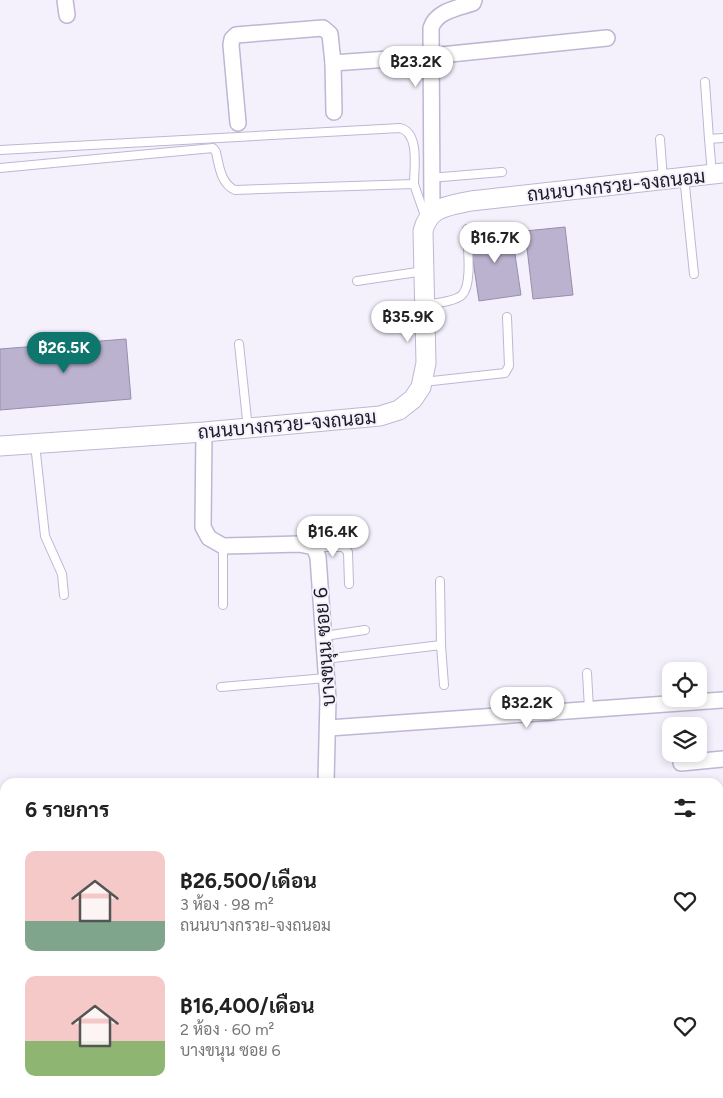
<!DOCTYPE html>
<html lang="th">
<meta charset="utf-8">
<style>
:root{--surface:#fff;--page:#f2f2f2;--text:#222;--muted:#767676;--accent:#0f766e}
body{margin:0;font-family:Figtree,Sarabun,sans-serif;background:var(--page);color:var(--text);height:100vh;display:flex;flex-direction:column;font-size:19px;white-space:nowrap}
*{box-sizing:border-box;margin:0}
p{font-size:16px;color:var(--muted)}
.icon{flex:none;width:28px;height:28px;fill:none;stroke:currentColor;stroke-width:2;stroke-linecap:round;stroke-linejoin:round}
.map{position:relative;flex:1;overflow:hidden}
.panel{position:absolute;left:0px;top:778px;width:724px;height:321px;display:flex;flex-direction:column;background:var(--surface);border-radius:15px 15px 0 0;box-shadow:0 2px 8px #0003}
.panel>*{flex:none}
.tools{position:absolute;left:662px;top:662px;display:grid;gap:10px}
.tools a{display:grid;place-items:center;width:45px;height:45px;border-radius:10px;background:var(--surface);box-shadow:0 2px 8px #0003;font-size:25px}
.price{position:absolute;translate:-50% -42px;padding:0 11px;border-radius:18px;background:#fff;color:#222;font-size:16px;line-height:32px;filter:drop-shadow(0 1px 2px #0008)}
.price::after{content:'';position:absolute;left:50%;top:30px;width:15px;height:11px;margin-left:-8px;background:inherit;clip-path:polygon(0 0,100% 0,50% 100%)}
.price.selected{background:var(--accent);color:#fff}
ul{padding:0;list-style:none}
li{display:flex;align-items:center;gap:15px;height:125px;padding:0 25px}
li span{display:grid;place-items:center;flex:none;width:140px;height:100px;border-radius:10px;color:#555}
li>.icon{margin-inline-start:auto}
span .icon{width:60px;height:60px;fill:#fffc;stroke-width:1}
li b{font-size:21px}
h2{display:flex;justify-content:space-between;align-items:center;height:60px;padding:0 25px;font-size:21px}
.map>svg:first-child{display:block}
</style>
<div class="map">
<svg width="723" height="1098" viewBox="0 0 723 1098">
<rect width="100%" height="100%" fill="#f4f1fd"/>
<g fill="#bbb2cf" stroke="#978eaa">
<polygon points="511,227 521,295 479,301 469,233"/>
<polygon points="565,227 573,295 533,299 525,231"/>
<polygon points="126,339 131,399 0,410 0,349"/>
</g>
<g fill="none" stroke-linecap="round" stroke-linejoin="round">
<g stroke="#bfb6d3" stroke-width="10">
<g id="service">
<polyline points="705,82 709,139 723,138"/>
<polyline points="660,139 663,179"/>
<polyline points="709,139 712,174"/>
<path d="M0,150L400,128C420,133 414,168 414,184"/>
<path d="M0,168L213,148L216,152C219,166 221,184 235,190L414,184L426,219"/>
<polyline points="684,176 694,274"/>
<polyline points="430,178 502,172"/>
<polyline points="357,281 424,271"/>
<path d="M424,305C435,303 454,302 462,295C473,284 467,244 467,229"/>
<polyline points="239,344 248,429"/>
<polyline points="423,382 505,373 509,366 507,317"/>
<polyline points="35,444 45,536 62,574 64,595"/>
<polyline points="223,546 223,605"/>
<polyline points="314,547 343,547 348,552 349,584"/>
<polyline points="440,581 441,645"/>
<polyline points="324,636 365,630"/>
<polyline points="325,659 441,645 444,685"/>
<polyline points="587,673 589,709"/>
<polyline points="221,687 326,678"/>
</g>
</g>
<g stroke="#bfb6d3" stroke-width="18">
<g id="minor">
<polyline points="65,0 67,15"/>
<polyline points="334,112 333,63 431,56 607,38"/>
<polyline points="238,123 231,45 232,39 236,35 323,28 330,34 333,63"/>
<path d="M432,212L431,28C436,11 458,8 473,3L474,0"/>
<polyline points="204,432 203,527 209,538 223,546 299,544 314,547 318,557 328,699 326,782"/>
<polyline points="329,728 723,700"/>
<polyline points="681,763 723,759"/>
<polyline points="0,849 5,850"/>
<polyline points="719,858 723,858"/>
<polyline points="0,916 5,915"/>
<polyline points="719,956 723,956"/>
<polyline points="719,1056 723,1056"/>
<polyline points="240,1094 241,1098"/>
<polyline points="636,1094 636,1098"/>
</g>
</g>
<g stroke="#bfb6d3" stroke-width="21">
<path id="tertiary" d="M0,446L204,432L380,416L399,410L413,399L421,387L426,363L423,231C429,206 449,206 471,201L723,173"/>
</g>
<use href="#service" stroke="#fff" stroke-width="8"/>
<use href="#minor" stroke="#fff" stroke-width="15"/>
<use href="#tertiary" stroke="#fff" stroke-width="19"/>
</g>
<g text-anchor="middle" stroke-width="4" stroke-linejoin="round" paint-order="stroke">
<g font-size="19" fill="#1d1924" stroke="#f4f1fd">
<text transform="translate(616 185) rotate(-6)" y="7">ถนนบางกรวย-จงถนอม</text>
<text transform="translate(287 424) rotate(-5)" y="7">ถนนบางกรวย-จงถนอม</text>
<text transform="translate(324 647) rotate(-94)" y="7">บางขนุน ซอย 6</text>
</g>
</g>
</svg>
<div class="tools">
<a><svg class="icon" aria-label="locate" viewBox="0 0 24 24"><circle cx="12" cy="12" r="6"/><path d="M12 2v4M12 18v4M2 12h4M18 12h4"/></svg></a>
<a><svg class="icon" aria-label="layers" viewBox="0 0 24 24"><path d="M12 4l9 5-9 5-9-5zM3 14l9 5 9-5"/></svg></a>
</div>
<b class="price" style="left:416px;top:88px">฿23.2K</b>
<b class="price" style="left:495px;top:264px">฿16.7K</b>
<b class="price" style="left:408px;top:343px">฿35.9K</b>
<b class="price selected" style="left:64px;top:374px">฿26.5K</b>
<b class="price" style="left:333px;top:558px">฿16.4K</b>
<b class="price" style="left:527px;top:729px">฿32.2K</b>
<section class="panel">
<h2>6 รายการ<svg class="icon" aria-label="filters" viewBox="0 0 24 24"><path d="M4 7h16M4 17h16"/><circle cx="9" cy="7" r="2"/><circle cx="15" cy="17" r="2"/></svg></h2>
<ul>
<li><span style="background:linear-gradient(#f6c9c9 70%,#7fa58c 0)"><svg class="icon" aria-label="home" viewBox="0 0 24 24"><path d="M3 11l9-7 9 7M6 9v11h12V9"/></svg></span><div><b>฿26,500/เดือน</b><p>3 ห้อง · 98 m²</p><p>ถนนบางกรวย-จงถนอม</p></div><svg class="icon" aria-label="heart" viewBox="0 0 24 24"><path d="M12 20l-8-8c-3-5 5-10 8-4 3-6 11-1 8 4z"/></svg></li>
<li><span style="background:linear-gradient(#f6c9c9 65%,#8fb573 0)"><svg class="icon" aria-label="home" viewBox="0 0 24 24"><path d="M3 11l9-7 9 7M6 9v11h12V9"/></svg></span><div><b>฿16,400/เดือน</b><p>2 ห้อง · 60 m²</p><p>บางขนุน ซอย 6</p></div><svg class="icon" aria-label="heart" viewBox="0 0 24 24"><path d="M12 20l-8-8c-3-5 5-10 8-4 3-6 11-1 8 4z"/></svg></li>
</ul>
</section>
</div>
